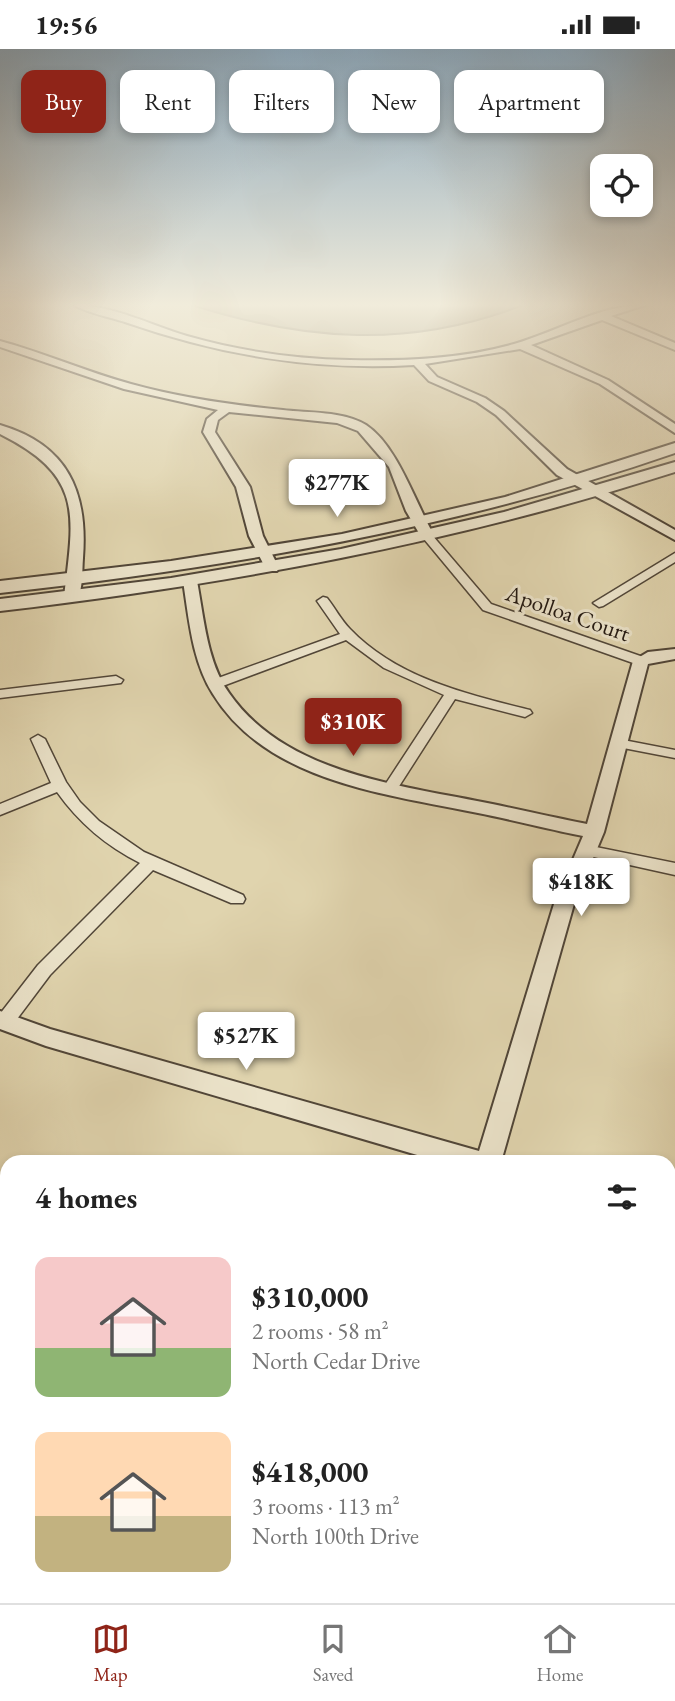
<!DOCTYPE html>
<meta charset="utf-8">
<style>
:root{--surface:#fff;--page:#f2f2f2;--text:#222;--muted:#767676;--line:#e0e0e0;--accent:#8f2418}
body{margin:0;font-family:"EB Garamond",serif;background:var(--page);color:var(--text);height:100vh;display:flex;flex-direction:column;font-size:26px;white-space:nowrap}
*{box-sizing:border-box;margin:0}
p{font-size:23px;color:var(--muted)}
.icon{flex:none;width:38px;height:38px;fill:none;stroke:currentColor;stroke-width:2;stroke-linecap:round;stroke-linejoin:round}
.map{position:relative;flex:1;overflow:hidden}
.details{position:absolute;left:0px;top:1106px;width:676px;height:448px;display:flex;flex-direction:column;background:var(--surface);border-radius:21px 21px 0 0;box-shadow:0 4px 10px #0003}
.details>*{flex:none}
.banner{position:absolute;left:21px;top:21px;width:634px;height:63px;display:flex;gap:14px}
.controls{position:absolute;left:590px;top:105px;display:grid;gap:14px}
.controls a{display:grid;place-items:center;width:63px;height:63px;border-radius:14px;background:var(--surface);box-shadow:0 4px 10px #0003;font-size:35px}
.price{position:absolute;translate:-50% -60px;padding:0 16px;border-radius:7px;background:#fff;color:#222;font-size:23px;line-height:46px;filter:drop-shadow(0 2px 4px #0008)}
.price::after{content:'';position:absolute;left:50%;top:42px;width:21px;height:16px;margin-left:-10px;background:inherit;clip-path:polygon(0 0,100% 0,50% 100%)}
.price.active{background:var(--accent);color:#fff}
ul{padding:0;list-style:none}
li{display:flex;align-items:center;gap:21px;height:175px;padding:0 35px}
li span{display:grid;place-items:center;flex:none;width:196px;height:140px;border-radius:14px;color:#555}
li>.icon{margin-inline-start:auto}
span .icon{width:84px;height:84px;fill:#fffc;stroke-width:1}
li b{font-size:30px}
h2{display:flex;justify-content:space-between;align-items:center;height:84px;padding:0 35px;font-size:30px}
.pill{padding:0 24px;border-radius:14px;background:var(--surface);box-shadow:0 4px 10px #0003;font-size:24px;line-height:63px}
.pill.active{background:var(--accent);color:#fff}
.status{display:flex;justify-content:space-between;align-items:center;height:49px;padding:0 35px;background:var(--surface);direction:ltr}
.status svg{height:19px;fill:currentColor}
.tab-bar{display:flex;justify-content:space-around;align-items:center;height:98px;border-top:2px solid var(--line);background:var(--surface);font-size:19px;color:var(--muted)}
.tab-bar a{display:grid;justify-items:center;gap:4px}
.tab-bar .active{color:var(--accent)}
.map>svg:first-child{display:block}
</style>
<div class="status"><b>19:56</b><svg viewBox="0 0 49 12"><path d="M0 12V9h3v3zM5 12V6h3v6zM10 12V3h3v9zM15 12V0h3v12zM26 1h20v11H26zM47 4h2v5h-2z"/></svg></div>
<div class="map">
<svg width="675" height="1554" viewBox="0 0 675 1554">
<rect width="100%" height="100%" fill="#e0d4ae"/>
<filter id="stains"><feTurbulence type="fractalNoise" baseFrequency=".00286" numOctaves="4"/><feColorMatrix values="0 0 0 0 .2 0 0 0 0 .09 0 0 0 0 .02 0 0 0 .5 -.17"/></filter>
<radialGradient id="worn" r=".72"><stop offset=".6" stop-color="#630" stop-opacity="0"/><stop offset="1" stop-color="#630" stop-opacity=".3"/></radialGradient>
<path fill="#9f9478" stroke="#6d624e" stroke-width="2" d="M192,256H523C410,300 305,292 192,256Z"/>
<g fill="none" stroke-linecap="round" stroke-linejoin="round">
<g stroke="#514638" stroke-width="3">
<g id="pedestrian">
<polygon points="428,485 432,486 491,555 646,609 648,612 641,616 636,615 483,561 424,490 424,486"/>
<polygon points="675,504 675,513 603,557 599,558 593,554"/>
<path d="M323,548L327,549C335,559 341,571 350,580C397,629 466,645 530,661L532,664L525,668L455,650L396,742L391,744L383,739L444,646L384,619L346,591L220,638H210L208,635L210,632L340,585L317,552Z"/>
<polygon points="116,627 123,631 121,634 0,649 0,641"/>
<path d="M38,686L45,690L66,733L80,753L99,772L144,803L243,846L245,850L243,854H231L153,821L50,926L11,978L0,979V965L38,916L140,814C106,797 79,774 57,743L0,766V755L51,734L31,690Z"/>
<polygon points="618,690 675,701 675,709 613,697 611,694 613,691"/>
<polygon points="586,796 675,814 675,826 580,805 578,801"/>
</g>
</g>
<g stroke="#514638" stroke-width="4">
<g id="minor">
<path d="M74,256C113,256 150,276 187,287C239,302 295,310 350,311C404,312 462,310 514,295C559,282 599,256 645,256L611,267L675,294V301L602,271L531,296L608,331L675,375V384L600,335L520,300L425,315L437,328L485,349L504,362L567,420L675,481V491L557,426L496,366L477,353L429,332L414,316C313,322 220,306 125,273C109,268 88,264 74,256Z"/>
<path d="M0,292C44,304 87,323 131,335C181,349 232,356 283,361C308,364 344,362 366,376C398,397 416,456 435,488L423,491L406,462L389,418L358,382L337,374L229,363L218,371L215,383L250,438L263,487L279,519L277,522H267L249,487L236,438L203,383L207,370L218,361L124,340L0,298Z"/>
<path d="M0,376C68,396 88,443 83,509C82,522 83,540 77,551H67L64,548C74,465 84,427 0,385Z"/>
<path d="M190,528L197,532C204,569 207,613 229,644C283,722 391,735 477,752C514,759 550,768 587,775L633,612L648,603L675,600V610L648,615L604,783L574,855L501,1113H441L46,997L0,980V962L50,980L479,1102L554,855L583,787C548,780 513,771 478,764C386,745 267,733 213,645C192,612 189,570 183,532Z"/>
<polygon points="668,1157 675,1159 675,1183 668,1181"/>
<polygon points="7,1170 7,1201 0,1203 0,1173"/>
<polygon points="668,1352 675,1354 675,1384 668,1382"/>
<polygon points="447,1547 481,1547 479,1554 445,1554"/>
</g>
</g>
<g stroke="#514638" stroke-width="4">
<g id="tertiary">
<path d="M675,394V404C455,480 230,518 0,544V532L171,512L342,485L505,448Z"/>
<path d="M675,413V423C454,494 230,535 0,562V550L171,529L341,500L504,463Z"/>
</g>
</g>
<use href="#pedestrian" fill="#ebe3ca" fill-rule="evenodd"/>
<use href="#minor" fill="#ebe3ca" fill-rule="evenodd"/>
<use href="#tertiary" fill="#ebe3ca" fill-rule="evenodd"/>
</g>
<linearGradient id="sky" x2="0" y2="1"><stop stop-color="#8ba7bb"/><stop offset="0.54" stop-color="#f1ecdb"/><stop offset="1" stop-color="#f1ecdb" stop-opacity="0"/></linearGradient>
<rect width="675" height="474" fill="url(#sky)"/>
<g text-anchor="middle" stroke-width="6" stroke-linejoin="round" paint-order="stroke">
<g font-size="23" fill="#211710" stroke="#ebe3ca">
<text transform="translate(568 564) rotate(19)" y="8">Apolloa Court</text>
</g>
</g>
<rect width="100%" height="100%" filter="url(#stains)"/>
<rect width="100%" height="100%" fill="url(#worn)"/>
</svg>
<div class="controls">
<a><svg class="icon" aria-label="locate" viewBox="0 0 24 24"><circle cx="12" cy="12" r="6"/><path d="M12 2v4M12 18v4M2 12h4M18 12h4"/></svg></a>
</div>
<b class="price" style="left:337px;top:470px">$277K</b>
<b class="price active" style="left:353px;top:709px">$310K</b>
<b class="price" style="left:581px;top:869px">$418K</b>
<b class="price" style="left:246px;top:1023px">$527K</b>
<div class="banner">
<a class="pill active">Buy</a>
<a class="pill">Rent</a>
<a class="pill">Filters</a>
<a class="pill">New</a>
<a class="pill">Apartment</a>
</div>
<section class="details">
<h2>4 homes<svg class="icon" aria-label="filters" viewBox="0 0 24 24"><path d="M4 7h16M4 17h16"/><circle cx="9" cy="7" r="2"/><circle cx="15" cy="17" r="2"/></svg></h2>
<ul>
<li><span style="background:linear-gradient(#f6c9c9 65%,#8fb573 0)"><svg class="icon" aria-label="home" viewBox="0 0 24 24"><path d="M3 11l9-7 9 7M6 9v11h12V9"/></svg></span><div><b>$310,000</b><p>2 rooms · 58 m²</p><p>North Cedar Drive</p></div></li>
<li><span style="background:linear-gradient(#ffd9b3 60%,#c2b280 0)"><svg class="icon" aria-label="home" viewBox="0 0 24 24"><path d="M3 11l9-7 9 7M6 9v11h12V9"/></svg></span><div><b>$418,000</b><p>3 rooms · 113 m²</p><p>North 100th Drive</p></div></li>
</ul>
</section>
</div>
<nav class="tab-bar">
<a class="active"><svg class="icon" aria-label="map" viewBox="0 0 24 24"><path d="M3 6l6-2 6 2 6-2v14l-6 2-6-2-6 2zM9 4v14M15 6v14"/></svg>Map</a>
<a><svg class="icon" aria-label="saved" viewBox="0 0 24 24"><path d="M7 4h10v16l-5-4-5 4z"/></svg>Saved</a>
<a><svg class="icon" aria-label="home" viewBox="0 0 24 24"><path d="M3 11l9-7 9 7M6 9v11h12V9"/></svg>Home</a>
</nav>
